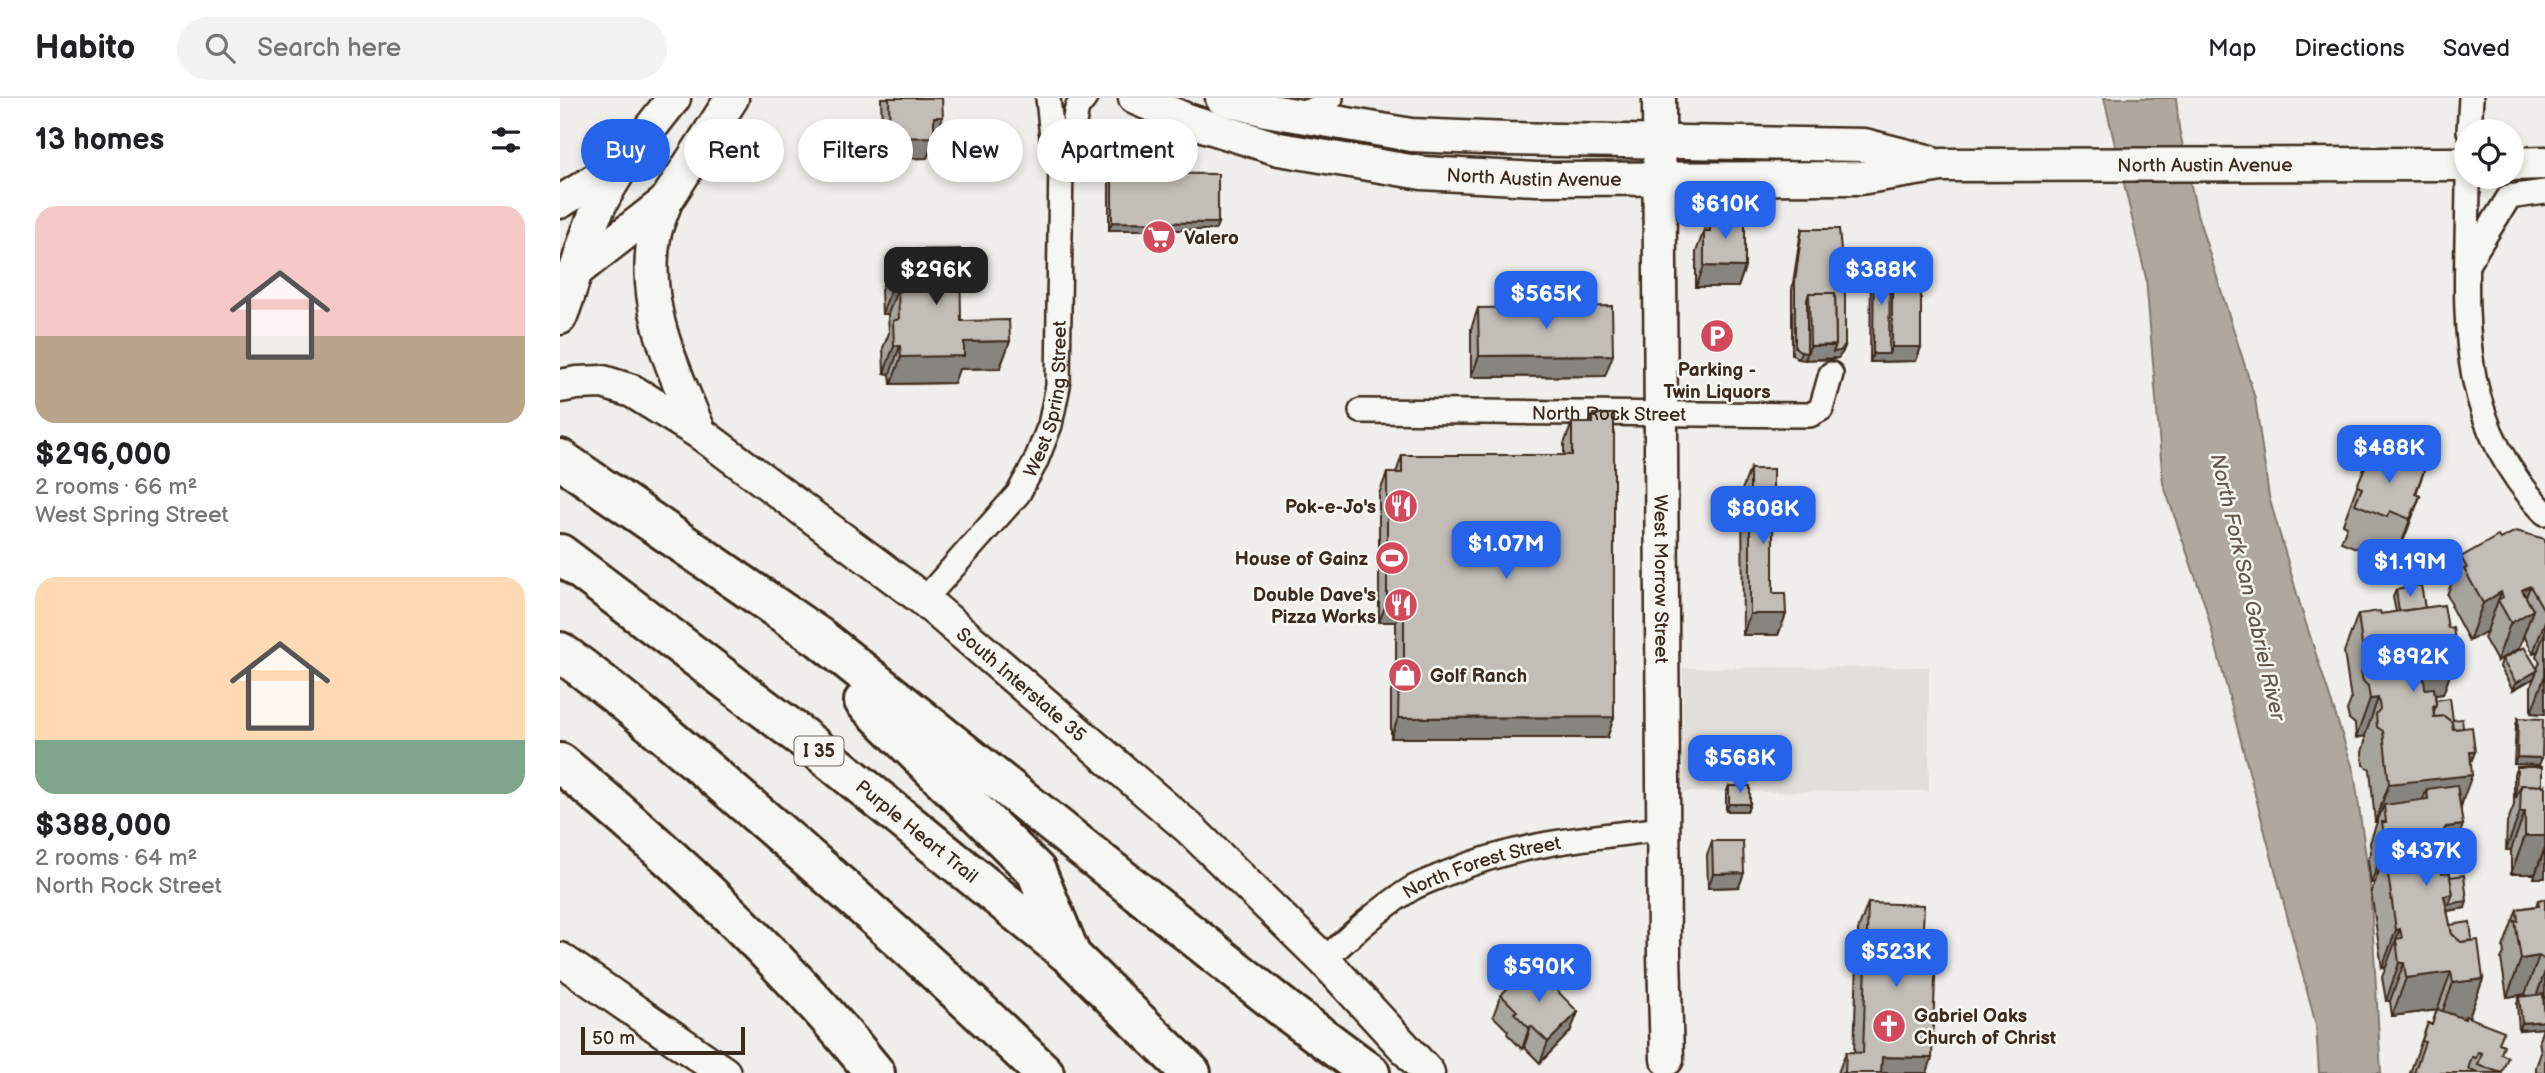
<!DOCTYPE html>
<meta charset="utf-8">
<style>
:root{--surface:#fff;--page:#f2f2f2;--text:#202124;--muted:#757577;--line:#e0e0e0;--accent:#2563eb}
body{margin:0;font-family:"Balsamiq Sans",sans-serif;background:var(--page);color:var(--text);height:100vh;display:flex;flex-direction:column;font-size:26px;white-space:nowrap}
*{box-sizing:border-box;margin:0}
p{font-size:23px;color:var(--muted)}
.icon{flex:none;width:38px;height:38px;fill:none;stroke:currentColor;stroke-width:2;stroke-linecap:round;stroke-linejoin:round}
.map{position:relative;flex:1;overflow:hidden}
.drawer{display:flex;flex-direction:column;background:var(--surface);width:560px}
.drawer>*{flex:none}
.guide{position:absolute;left:21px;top:21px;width:665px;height:63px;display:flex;gap:14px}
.buttons{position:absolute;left:1894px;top:21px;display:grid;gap:14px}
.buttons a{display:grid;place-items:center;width:70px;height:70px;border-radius:50%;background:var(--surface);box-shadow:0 4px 10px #0003;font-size:35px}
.scale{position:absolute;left:21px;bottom:18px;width:164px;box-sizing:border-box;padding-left:7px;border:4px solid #3b2a1e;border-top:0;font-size:19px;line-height:24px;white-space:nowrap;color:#3b2a1e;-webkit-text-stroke:5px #f6f6f2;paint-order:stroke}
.price{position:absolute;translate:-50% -60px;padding:0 16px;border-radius:14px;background:var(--accent);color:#fff;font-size:23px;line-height:46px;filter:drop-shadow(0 2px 4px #0008)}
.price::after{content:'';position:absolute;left:50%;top:42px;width:21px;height:16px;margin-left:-10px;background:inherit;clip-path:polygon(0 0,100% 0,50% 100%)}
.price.active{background:#222;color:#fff}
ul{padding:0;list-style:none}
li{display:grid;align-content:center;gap:14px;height:371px;padding:0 35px}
li span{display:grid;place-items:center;height:217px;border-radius:21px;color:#555}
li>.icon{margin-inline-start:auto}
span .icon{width:126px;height:126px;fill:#fffc;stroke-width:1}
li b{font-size:30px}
h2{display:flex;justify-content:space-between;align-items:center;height:84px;padding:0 35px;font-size:30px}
.pill{padding:0 24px;border-radius:32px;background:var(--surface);box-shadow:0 4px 10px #0003;font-size:24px;line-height:63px}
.pill.active{background:var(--accent);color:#fff}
header{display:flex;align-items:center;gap:42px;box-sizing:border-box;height:98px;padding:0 35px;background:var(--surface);border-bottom:2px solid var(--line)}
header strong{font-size:33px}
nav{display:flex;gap:38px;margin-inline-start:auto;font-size:24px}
.search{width:490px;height:63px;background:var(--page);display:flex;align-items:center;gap:18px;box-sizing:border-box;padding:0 24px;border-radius:38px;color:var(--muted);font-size:26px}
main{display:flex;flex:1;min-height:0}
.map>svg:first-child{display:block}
</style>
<header>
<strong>Habito</strong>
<div class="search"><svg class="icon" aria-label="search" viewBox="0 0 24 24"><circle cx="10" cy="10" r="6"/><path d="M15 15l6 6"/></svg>Search here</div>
<nav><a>Map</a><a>Directions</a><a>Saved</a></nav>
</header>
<main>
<section class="drawer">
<h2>13 homes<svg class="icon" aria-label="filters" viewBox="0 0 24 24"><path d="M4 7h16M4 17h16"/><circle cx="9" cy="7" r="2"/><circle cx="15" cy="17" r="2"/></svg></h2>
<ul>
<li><span style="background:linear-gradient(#f6c9c9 60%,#b9a48a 0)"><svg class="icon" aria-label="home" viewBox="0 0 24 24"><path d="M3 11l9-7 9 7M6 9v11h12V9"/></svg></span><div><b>$296,000</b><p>2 rooms · 66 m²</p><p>West Spring Street</p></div></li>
<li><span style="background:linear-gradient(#ffd9b3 75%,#7fa58c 0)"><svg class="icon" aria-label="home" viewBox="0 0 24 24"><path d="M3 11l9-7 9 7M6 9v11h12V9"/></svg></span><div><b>$388,000</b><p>2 rooms · 64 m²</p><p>North Rock Street</p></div></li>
</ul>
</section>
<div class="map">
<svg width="1985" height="975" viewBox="0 0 1985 975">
<rect width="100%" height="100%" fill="#efeeea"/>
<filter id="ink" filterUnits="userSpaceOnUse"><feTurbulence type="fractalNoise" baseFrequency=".0143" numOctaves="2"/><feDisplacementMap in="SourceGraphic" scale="14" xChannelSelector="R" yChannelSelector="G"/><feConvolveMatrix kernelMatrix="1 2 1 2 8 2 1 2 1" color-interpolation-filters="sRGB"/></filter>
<g filter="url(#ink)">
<polygon fill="#e2dfdb" points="1369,569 1369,693 1123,694 1123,570"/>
<polygon fill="#afa8a1" stroke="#81766d" stroke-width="2" points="1544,0 1616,0 1619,30 1637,116 1695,300 1709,399 1741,510 1794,674 1810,787 1821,975 1759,975 1756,927 1645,507 1603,385 1586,180"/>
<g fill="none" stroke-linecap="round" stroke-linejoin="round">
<g stroke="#3b2a1e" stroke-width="28">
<g id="street">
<polyline points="738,17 762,8 771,0"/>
<polyline points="1909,33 1911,0"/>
<polyline points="501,60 511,40 517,10 525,0"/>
<path d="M1908,79C1908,205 1889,316 1985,415"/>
<polyline points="1908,165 1949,99 1985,94"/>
<path id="s1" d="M801,313L1250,317L1261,311L1271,276"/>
<path id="s2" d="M364,502L458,396L475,365L490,327L498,288L501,60L492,39L488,0"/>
<path id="s3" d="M764,862C792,836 819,811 851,791C861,785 874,781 885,776C954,746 1029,739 1103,731"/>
</g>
</g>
<g stroke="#3b2a1e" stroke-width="37">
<g id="secondary">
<path id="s4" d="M575,0L627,22L719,51L862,75L976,81L1300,80L1382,67L1906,66"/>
<polyline points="662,0 706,12 851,37 948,41 1304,47 1367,63"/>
<path id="s5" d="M1099,0L1104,857L1107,961"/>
<polyline points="1951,66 1985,65"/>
<path d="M106,103C102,115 96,127 94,139C82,211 114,271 140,335"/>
<polyline points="0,104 58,68"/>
<polyline points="0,186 106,103 172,0"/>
<path d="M0,220C14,187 20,150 35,117C55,73 84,38 114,0"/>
<path id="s6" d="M0,288L17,285L43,284L72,293L140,335L364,502L629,730L764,862L868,975"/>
<polyline points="0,861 164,975"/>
</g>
</g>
<g stroke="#3b2a1e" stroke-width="44">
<g id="highway">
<polyline points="0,361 260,540 727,913 810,975"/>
<path id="s7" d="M0,456L243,640L511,858L631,975"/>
<path d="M0,554C68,603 129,657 193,712C292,797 390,884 484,975"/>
<polyline points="304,603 476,773 509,853"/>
<path d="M0,665C113,758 223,860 315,975"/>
</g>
</g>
<use href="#street" stroke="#f6f6f2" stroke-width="23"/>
<use href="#secondary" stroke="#f6f6f2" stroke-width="32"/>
<use href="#highway" stroke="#f6f6f2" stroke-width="38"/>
</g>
<g fill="#a7a39d" stroke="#3b2a1e" stroke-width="2">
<polygon points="321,0 382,0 375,40 367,60 323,61"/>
<polygon points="552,75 658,125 655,132 549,132 549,83"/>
<polygon points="1150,116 1185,169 1178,189 1136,189 1136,154"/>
<polygon points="1242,131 1285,248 1282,255 1278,260 1271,262 1238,261 1232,256 1232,192 1240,139"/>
<polygon points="338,152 401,223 450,243 440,270 399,271 394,285 331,286 330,276 324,275 323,250 329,235 328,216 322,216 321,192 331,164 334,164"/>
<polygon points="1314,161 1330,192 1332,185 1361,249 1356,263 1310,264 1311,169"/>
<polygon points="918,210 1045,278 911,279 911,231"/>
<polygon points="1033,316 1054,619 1047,640 831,640 831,594 836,579 836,524 819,524 819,396 827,375 836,375 842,357 1004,357 1004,346 1012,325 1030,325"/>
<polygon points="1865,370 1856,396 1860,398 1837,459 1816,451 1814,457 1781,444 1787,428 1783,426 1797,388"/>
<polygon points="1190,371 1213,495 1226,516 1218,537 1183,537 1182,392"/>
<polygon points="1940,441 1985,441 1985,616 1971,615 1971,588 1974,580 1953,592 1940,569 1942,561 1977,571 1980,564 1976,558 1978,553 1973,555 1964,538 1959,550 1937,563 1924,540 1927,533 1909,543 1891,509 1892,506 1887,497 1901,459"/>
<polygon points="1836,492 1865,510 1888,530 1897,557 1883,596 1875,597 1876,602 1893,622 1903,630 1911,665 1889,765 1881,766 1882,776 1890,779 1905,810 1887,813 1890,827 1912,842 1923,881 1909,919 1908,919 1939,945 1942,975 1850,975 1868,925 1872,927 1877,912 1832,918 1830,903 1826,903 1822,879 1826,869 1822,870 1811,793 1815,784 1811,785 1808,762 1811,754 1810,745 1817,724 1815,724 1810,671 1803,667 1802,654 1805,644 1805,638 1796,640 1795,626 1789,621 1787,612 1791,602 1784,554 1798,516 1821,516 1836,514 1833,499"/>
<polygon points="1958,620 1979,667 1954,666 1956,627"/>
<polygon points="1957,669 1982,688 1985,687 1985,780 1974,780 1975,776 1951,776 1951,752 1946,752 1947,725 1954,707 1954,676"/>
<polygon points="1169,688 1190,706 1187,713 1166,713 1166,695"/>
<polygon points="1152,743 1179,789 1148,790 1147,757"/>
<polygon points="1985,801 1985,900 1984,900 1985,910 1985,975 1976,975 1976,969 1981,955 1979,942 1983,930 1959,932 1957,906 1959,899 1968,898 1965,896 1947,899 1941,861 1944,855 1943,849 1957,811 1976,808 1978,802"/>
<polygon points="1308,805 1362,854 1367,975 1278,975 1286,954 1294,955 1298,832"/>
<polygon points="941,897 1018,914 1010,934 980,965 964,949 962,951 947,936 948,933 933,918"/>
</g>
<g fill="#888480" stroke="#3b2a1e" stroke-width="2">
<polygon points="374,19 383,19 367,60 323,61 330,40"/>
<polygon points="552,124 658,125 655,132 549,132"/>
<polygon points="1144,168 1185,169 1178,189 1136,189"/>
<polygon points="332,189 338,189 328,216 322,216"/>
<polygon points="450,243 440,270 399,271 394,285 331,286 341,259 404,244"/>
<polygon points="334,248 340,248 330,276 324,275"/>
<polygon points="1250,248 1285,248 1282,255 1278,260 1245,262"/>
<polygon points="1332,249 1361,249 1356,263 1310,264 1313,256 1329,256"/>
<polygon points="1241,254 1247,255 1245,262 1238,261"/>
<polygon points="1053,257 1045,278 911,279 919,258"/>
<polygon points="1860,398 1846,436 1837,459 1850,421"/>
<polygon points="1970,488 1958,521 1973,512 1959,550 1937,563 1962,492"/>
<polygon points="1941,494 1927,533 1909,543 1923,505"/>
<polygon points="827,504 844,504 836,524 819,524"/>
<polygon points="1190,516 1226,516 1218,537 1183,537"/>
<polygon points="1985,523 1985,534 1978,553 1973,555"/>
<polygon points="1897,557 1883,596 1861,599 1859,569 1875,561"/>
<polygon points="1977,573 1974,580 1953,592 1956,585"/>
<polygon points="1985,577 1985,616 1971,615"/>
<polygon points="1818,600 1805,638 1796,640 1810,601"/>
<polygon points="1054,619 1047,640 831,640 838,620"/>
<polygon points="1910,654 1915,654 1906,677 1912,677 1898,715 1868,701 1867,691 1856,719 1824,707 1817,724 1815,724 1829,686"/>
<polygon points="1957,659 1982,660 1979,667 1954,666"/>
<polygon points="1169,706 1190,706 1187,713 1166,713"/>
<polygon points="1960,714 1979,716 1964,716 1951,752 1946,752"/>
<polygon points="1903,727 1889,765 1873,767 1879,739 1886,729"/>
<polygon points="1965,738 1985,738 1985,749 1975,776 1951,776"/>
<polygon points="1829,746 1815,784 1811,785 1825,747"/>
<polygon points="1985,751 1985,780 1974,780"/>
<polygon points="1184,775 1179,789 1148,790 1153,776"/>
<polygon points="1893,796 1907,803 1905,810 1887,813 1884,798"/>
<polygon points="1840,831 1826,869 1822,870 1836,832"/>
<polygon points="1979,858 1965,896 1947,899 1961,861"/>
<polygon points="1839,865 1844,865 1830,903 1826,903"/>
<polygon points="1985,873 1985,900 1975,902"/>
<polygon points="1891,874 1877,912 1832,918 1846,880"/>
<polygon points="1923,881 1909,919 1879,923 1893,885"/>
<polygon points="1018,914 1010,934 980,965 988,944"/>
<polygon points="1985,923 1983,930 1959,932 1962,925"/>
<polygon points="971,928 964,949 962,951 969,930"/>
<polygon points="1322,959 1372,960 1367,975 1316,975"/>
</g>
<g fill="#c2bdb7" stroke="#3b2a1e" stroke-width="2">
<polygon points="329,0 382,0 383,19 374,19 374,39 330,40"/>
<polygon points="552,75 658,76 658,125 552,124"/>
<polygon points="1150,116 1185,116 1185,169 1144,168 1144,133 1150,133"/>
<polygon points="1242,131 1279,131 1285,197 1285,248 1280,253 1273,254 1276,247 1275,195 1249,195 1247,202 1247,255 1241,254 1235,249 1235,184"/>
<polygon points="400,151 401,223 449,222 450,243 404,244 404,258 341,259 340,248 334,248 333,223 339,221 338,189 332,189 331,164 339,164 338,152"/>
<polygon points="1314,161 1330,162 1329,256 1313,256"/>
<polygon points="1361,184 1361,249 1332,249 1332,185"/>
<polygon points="1249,195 1275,195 1276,247 1250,248"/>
<polygon points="1052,208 1053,257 919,258 918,210"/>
<polygon points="1033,316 1054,316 1054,619 838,620 839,573 844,573 844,504 827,504 827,375 842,375 842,357 1012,357 1012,325 1033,325"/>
<polygon points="1813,349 1865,370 1855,396 1860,398 1850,421 1830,413 1827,419 1795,406 1802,390 1797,388"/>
<polygon points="1190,371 1213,371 1213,495 1225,495 1226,516 1190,516"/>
<polygon points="1956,433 1985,441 1985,514 1970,488 1962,492 1973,512 1951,525 1938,502 1943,499 1941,494 1923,505 1904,471 1907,470 1901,459 1938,438 1940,441"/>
<polygon points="1861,487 1865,510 1839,513 1836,492"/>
<polygon points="1884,507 1888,530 1893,529 1897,557 1875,561 1870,568 1859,569 1860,581 1864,581 1865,591 1874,590 1876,607 1873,608 1874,619 1884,618 1892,624 1893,631 1912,629 1915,654 1910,654 1912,677 1829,686 1823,633 1817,629 1816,616 1820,611 1818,600 1810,601 1808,588 1803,583 1801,574 1805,570 1798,516 1820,513 1821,516"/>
<polygon points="1964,549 1978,572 1956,585 1942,561"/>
<polygon points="1890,600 1893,622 1902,621 1903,630 1893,631 1892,624 1884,618 1874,619 1874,614 1876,607 1876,602"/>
<polygon points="1958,620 1983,621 1982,660 1957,659"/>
<polygon points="1957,669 1982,669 1982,688 1961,687 1956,700"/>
<polygon points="1897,687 1903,727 1886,729 1879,739 1882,776 1890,775 1893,796 1884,798 1892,836 1901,844 1918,842 1923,881 1893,885 1891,874 1846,880 1844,865 1839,865 1836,841 1842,840 1840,831 1836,832 1825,755 1830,755 1829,746 1825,747 1822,724 1826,724 1824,707 1868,701 1867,691"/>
<polygon points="1961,687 1984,688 1985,687 1985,738 1965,738 1965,714 1960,714"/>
<rect x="1169" y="688" width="21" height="18"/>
<polygon points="1152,743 1183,743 1184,775 1153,776"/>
<polygon points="1904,777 1907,803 1889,806 1893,796 1890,779"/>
<polygon points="1985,801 1985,862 1979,858 1961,861 1955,823 1958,823 1957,811 1979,808 1978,802"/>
<polygon points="1308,805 1364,807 1362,854 1376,854 1372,960 1322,959 1321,975 1285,975 1286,954 1303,955"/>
<polygon points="1910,824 1912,842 1901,844 1892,836 1890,827"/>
<polygon points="971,866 1018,914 988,944 971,928 969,930 954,915 957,913 941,897"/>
<polygon points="1983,896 1985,923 1962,925 1959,899"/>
<polygon points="1877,911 1905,921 1905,918 1944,933 1939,945 1944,947 1941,956 1948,959 1942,975 1918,967 1922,955 1918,954 1916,960 1912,959 1908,971 1918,975 1854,975 1865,944 1862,943 1868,925 1872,927"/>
</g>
</g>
<defs>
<g id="supermarket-disc" transform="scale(1.75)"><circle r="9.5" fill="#d1495b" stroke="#f6f6f2"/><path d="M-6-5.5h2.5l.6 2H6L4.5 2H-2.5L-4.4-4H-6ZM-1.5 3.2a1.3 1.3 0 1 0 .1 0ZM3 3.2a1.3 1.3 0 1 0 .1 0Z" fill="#fff"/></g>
<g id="parking-disc" transform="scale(1.75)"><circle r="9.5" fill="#d1495b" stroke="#f6f6f2"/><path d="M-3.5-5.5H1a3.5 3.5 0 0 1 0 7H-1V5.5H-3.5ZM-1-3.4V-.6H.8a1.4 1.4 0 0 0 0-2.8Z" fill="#fff"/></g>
<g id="restaurant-disc" transform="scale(1.75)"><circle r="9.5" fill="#d1495b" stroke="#f6f6f2"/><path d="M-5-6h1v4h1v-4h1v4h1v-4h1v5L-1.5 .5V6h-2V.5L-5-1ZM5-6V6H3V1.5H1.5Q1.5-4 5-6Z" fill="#fff"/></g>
<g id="stadium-disc" transform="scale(1.75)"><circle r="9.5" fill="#d1495b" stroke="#f6f6f2"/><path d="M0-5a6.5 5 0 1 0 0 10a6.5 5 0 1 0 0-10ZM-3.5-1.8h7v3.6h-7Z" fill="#fff"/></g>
<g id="shop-disc" transform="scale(1.75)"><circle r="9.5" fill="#d1495b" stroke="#f6f6f2"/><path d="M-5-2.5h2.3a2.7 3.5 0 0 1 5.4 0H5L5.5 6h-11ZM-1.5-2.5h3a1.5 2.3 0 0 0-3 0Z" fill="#fff"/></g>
<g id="church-disc" transform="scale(1.75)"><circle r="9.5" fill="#d1495b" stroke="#f6f6f2"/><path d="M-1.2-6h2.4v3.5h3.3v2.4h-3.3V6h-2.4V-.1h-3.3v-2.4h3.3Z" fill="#fff"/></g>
</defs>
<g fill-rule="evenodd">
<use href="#supermarket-disc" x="599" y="139"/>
<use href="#parking-disc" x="1157" y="238"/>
<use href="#restaurant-disc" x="841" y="408"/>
<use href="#stadium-disc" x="832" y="460"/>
<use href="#restaurant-disc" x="841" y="507"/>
<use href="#shop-disc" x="845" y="577"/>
<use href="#church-disc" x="1329" y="928"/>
</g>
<g text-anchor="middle" stroke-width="5" stroke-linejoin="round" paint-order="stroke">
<rect fill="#f6f6f2" stroke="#73675e" stroke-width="2" x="234.5" y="638.5" width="49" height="29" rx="5"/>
<g font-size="18" font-weight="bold" fill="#3b2a1e">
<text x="259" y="659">I 35</text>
</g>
<g font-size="19" fill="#3b2a1e" stroke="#f6f6f2">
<text dy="7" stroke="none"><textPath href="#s4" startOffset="1082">North Austin Avenue</textPath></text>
<text dy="7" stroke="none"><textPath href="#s4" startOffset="410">North Austin Avenue</textPath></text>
<text dy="7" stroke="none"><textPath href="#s2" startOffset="243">West Spring Street</textPath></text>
<text dy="7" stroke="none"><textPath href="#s1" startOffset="248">North Rock Street</textPath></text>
<text dy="7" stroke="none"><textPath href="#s5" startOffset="481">West Morrow Street</textPath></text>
<text dy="7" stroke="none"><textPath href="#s6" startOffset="562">South Interstate 35</textPath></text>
<text dy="7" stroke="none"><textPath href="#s7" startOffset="452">Purple Heart Trail</textPath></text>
<text dy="7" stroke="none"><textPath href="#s3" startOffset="187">North Forest Street</textPath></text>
</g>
<g font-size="19" font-weight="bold" fill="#3b2a1e" stroke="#f6f6f2" text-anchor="start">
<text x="624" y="146">Valero</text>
<text x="1157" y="278" text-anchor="middle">Parking -<tspan x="1157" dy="22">Twin Liquors</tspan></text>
<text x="816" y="415" text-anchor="end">Pok-e-Jo's</text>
<text x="808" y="467" text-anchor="end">House of Gainz</text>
<text x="816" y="503" text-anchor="end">Double Dave's<tspan x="816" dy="22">Pizza Works</tspan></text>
<text x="870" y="584">Golf Ranch</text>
<text x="1354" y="924">Gabriel Oaks<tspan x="1354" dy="22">Church of Christ</tspan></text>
</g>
<g font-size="21" font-style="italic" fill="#64564c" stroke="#f6f6f2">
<text transform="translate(1688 489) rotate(77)" y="7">North Fork San Gabriel River</text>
</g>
</g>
</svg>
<div class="buttons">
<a><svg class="icon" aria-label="locate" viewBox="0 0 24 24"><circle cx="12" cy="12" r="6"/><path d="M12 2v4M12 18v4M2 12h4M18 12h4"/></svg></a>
</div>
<div class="scale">50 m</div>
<b class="price" style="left:1165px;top:143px">$610K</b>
<b class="price active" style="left:376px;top:209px">$296K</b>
<b class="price" style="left:1321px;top:209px">$388K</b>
<b class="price" style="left:986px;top:233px">$565K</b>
<b class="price" style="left:1829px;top:387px">$488K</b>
<b class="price" style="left:1203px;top:448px">$808K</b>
<b class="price" style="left:946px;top:483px">$1.07M</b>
<b class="price" style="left:1850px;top:501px">$1.19M</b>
<b class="price" style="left:1853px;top:596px">$892K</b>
<b class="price" style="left:1180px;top:697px">$568K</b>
<b class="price" style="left:1866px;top:790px">$437K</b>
<b class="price" style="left:1336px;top:891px">$523K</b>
<b class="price" style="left:979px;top:906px">$590K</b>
<div class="guide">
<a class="pill active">Buy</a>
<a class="pill">Rent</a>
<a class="pill">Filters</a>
<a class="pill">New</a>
<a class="pill">Apartment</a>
</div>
</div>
</main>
